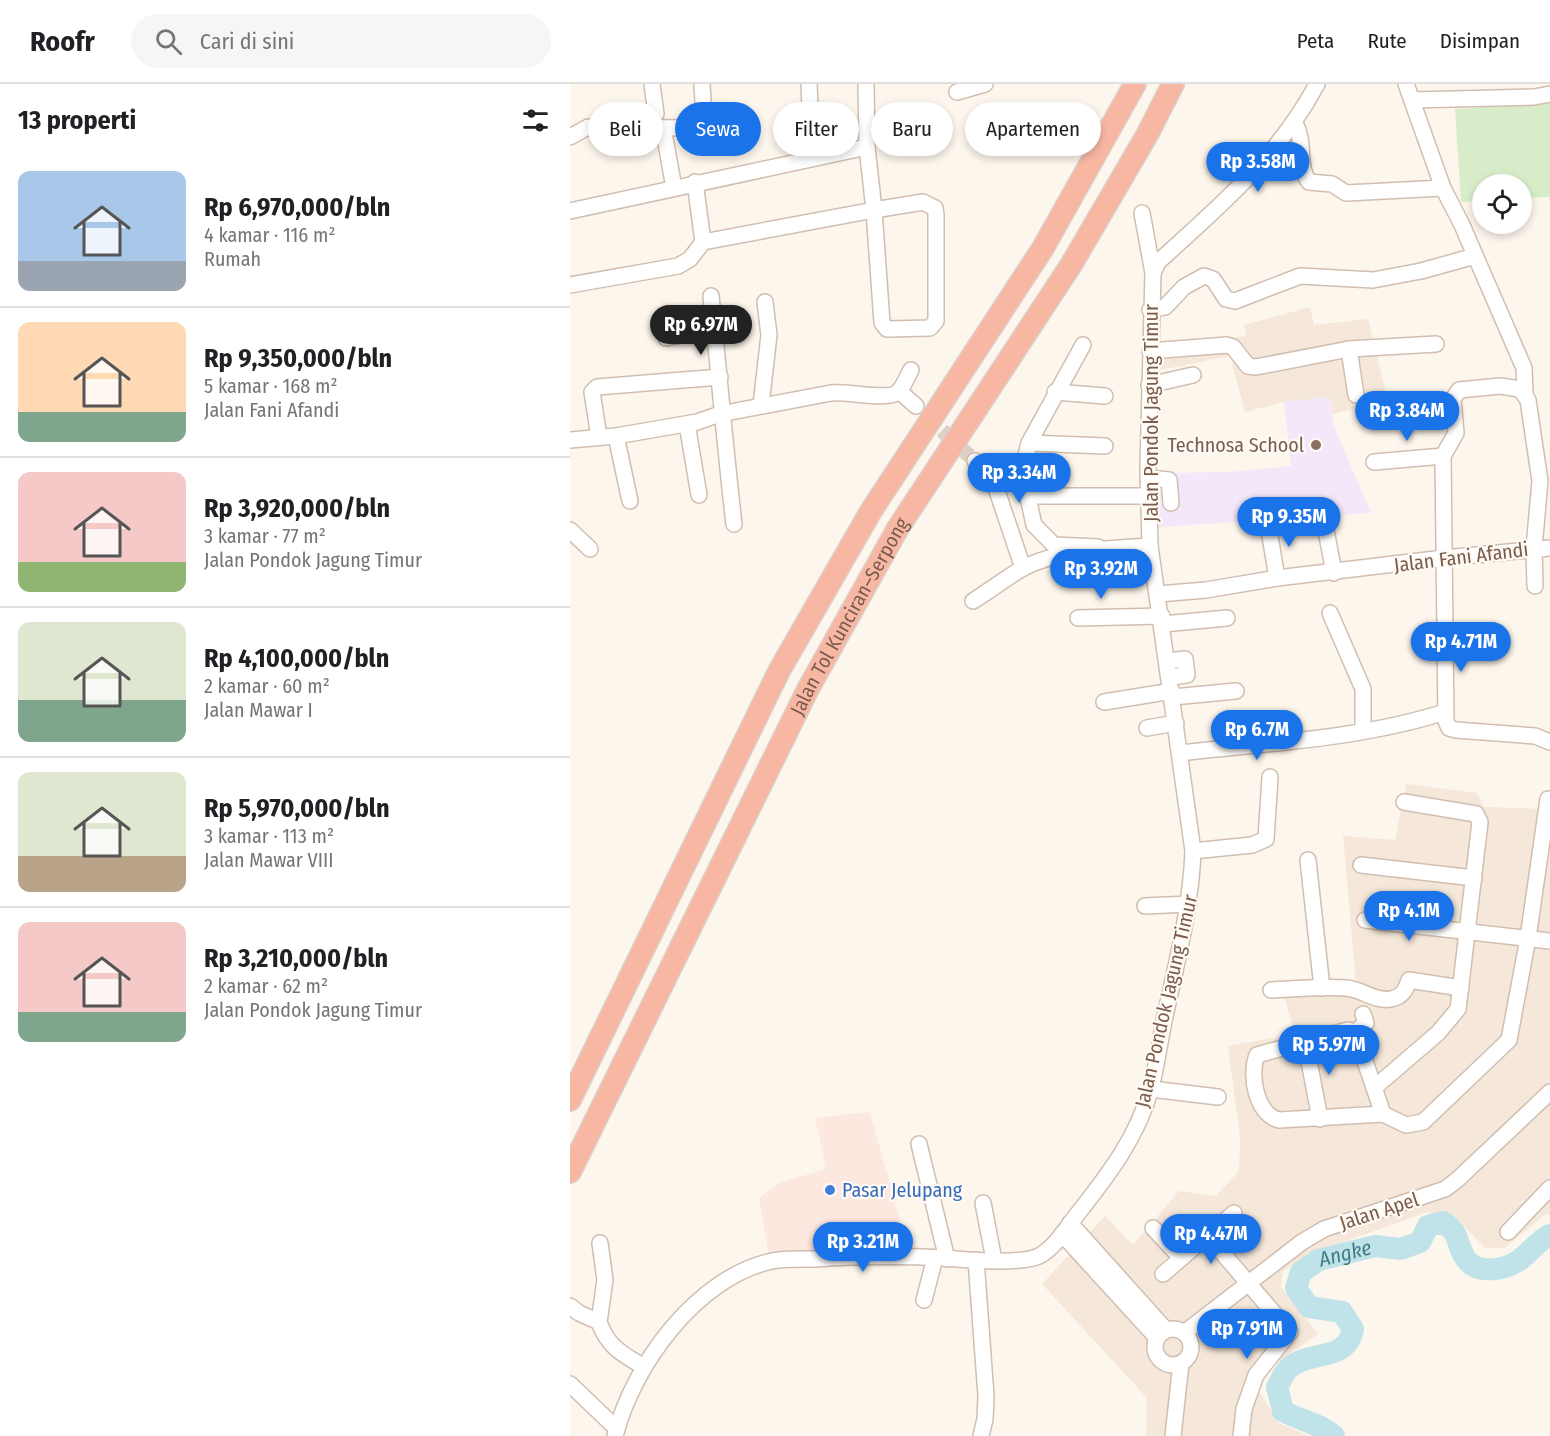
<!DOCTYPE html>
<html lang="id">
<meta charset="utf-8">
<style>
:root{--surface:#fff;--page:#f6f6f6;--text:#202124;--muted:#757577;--line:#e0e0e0;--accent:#1a73e8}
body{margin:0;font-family:"Fira Sans Condensed",sans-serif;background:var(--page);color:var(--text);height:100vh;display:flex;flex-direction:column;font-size:22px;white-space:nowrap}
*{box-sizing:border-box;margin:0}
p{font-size:20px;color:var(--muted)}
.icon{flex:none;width:33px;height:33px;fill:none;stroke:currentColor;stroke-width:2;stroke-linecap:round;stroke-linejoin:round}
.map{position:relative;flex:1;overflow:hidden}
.drawer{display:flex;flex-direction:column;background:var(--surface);width:570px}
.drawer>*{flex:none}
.top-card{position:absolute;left:18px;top:18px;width:570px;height:54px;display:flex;gap:12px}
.tools{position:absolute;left:902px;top:90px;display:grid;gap:12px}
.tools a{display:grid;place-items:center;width:60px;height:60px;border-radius:50%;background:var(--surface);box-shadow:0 3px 9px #0003;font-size:30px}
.price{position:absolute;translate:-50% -51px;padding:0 14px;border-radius:21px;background:var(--accent);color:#fff;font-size:20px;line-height:39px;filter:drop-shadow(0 2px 3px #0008)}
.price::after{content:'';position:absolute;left:50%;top:36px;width:18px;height:14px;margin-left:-9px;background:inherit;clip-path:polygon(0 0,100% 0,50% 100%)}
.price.current{background:#222;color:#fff}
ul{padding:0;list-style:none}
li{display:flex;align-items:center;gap:18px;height:150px;padding:0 18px}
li+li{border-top:2px solid var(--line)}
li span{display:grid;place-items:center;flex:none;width:168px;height:120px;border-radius:12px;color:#555}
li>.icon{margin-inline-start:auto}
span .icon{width:72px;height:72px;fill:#fffc;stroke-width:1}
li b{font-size:26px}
h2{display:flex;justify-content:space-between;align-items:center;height:72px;padding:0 18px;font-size:26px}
.chip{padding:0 21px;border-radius:27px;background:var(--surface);box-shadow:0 3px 9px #0003;font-size:21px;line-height:54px}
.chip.current{background:var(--accent);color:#fff}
header{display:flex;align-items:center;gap:36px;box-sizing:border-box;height:84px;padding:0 30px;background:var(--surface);border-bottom:2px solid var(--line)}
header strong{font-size:28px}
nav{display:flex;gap:33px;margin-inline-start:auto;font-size:21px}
.search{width:420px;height:54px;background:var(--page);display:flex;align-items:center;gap:15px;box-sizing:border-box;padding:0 21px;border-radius:33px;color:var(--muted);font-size:22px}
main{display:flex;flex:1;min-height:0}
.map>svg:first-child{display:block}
</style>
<header>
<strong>Roofr</strong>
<div class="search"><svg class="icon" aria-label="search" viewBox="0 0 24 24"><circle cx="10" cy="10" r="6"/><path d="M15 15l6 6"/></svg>Cari di sini</div>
<nav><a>Peta</a><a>Rute</a><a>Disimpan</a></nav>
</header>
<main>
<section class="drawer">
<h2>13 properti<svg class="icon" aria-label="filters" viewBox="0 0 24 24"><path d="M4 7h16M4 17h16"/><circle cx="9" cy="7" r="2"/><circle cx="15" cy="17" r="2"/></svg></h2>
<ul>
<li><span style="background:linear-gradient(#a9c7e8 75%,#9aa5b1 0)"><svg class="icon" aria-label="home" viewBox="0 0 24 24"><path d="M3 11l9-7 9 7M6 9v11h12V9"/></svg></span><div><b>Rp 6,970,000/bln</b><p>4 kamar · 116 m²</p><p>Rumah</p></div></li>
<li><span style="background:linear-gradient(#ffd9b3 75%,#7fa58c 0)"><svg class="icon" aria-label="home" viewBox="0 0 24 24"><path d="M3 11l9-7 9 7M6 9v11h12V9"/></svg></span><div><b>Rp 9,350,000/bln</b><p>5 kamar · 168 m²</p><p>Jalan Fani Afandi</p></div></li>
<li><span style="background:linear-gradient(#f6c9c9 75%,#8fb573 0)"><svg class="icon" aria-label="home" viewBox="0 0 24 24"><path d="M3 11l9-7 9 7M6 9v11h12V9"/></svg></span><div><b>Rp 3,920,000/bln</b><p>3 kamar · 77 m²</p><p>Jalan Pondok Jagung Timur</p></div></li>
<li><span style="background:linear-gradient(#dfe7d0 65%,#7fa58c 0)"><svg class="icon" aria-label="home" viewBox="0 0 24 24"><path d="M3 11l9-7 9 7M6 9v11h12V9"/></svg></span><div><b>Rp 4,100,000/bln</b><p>2 kamar · 60 m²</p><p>Jalan Mawar I</p></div></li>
<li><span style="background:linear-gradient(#dfe7d0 70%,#b9a48a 0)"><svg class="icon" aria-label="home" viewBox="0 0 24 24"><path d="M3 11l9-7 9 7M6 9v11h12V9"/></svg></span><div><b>Rp 5,970,000/bln</b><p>3 kamar · 113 m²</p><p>Jalan Mawar VIII</p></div></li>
<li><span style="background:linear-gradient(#f6c9c9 75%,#7fa58c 0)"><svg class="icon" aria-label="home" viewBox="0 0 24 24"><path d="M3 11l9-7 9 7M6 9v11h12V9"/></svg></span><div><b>Rp 3,210,000/bln</b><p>2 kamar · 62 m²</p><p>Jalan Pondok Jagung Timur</p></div></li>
</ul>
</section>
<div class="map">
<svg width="980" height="1352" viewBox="0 0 980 1352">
<rect width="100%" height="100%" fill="#fdf6ec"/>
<g fill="#f5e8da">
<polygon points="740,223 744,241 798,235 818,317 762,330 760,313 714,318 675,328 660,272 590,286 590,262 676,252 674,241"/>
<polygon points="836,700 907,709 914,723 980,725 980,1131 976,1130 935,1164 915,1164 884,1132 857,1128 743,1169 713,1187 711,1203 748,1250 696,1286 688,1306 709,1339 739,1352 576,1352 577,1314 472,1200 535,1132 563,1161 609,1107 646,1112 669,1087 670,1053 658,962 725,950 714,912 787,909 773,752 825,756"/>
</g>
<polygon fill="#fde8e0" points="300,1028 336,1158 218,1168 199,1172 189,1114 209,1099 256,1085 245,1034"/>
<polygon fill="#f3e8fa" points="760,313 763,340 801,429 589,443 587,389 660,388 721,382 714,318"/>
<polygon fill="#d8ecc9" points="980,19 980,113 951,114 951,100 912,100 912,117 891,118 885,25"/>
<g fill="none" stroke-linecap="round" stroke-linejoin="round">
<path stroke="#bfe3e8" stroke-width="22" id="s1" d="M764,1352C749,1339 731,1337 713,1327L707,1303C711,1297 714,1287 720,1283C742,1266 777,1278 783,1245L772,1228L739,1223L726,1204L731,1188L749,1176L805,1162L831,1165L850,1158L858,1142L873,1138C890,1149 885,1156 894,1172C904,1191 932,1187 948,1177C960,1169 967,1157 980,1151"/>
<polyline stroke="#dcd0c4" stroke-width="15" stroke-dasharray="15 8" stroke-linecap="butt" points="355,331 405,377"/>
<g stroke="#d1beb0" stroke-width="18">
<g id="minor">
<polyline points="82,0 86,30"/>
<polyline points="239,0 242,74"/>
<polyline points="836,0 873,104 892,141 954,284 955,309"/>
<polyline points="387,8 415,0"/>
<polyline points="842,16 964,13 980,10"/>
<path d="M725,39C736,59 727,82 739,98L762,100L776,109L873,104"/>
<polyline points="0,53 18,43 119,44 127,41 134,35 132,0"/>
<polyline points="95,54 104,104"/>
<polyline points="125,98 133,158"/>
<polygon points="353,118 365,124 366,131 366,237 360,244 317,245 312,239 304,126"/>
<polyline points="0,127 297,63"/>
<path d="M583,189L588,178C648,124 709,72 747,0"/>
<polyline points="0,201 108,182 120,175 133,158 304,126 297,63 296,0"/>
<path d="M141,212C149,288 155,364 164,440"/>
<polyline points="580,226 595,223 614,203 634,192 643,195 656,215 665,217 730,192 803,196 851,187 905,172"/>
<polyline points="96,254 144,244"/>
<polyline points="513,261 459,359 454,380 455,399 464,441 484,461 528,463"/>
<polyline points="779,265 786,311"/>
<polyline points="580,267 657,261 663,263 678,282 686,283 779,265 866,260"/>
<polyline points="579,301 623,291"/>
<polyline points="329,307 346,322"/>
<polyline points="485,308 535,312"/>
<polyline points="191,321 199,251 195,218"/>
<polyline points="117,340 129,411"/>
<polyline points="46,352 60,417"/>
<polyline points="29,353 22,308 27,303 150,293"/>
<path d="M0,356L46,352L127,338L150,330L261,309C277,307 319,317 328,308C334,302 337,293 341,286"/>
<polyline points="459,359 535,362"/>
<polyline points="405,377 425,401 453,484"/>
<polyline points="804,378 873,372"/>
<polyline points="578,394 599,396 601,419"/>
<polyline points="459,412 578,412"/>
<polyline points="698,440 707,494"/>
<polyline points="755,441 764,489"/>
<polyline points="0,446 20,465"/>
<polyline points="965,502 964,464 970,397 958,316 950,305 930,302 889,306 883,315 886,349 873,372 876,637 879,644 886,646 965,652 980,658"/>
<polyline points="588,510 636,506 707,494 874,474 980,464"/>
<path d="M403,517C419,507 436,494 453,484C490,465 540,465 580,462"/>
<polyline points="760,529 793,605 793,646"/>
<polyline points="508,534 592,532"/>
<polyline points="593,540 657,534"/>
<polyline points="598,577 615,575 617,591 600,593"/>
<polyline points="603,613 666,607"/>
<polyline points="534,618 602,607"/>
<polyline points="577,644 606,639"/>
<path d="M610,669C698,659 790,655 875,628"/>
<polyline points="623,767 682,761 696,755 700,693"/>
<polyline points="738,776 752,904"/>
<polyline points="791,781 904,794"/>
<polyline points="575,822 619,820"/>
<polyline points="795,836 980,857"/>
<path d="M701,906C726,905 752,902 776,904C792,905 805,918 821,915C832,913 836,906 839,896L891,904"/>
<path d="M778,946L785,948L813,1030L709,1036C686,1030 679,991 687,971Z"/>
<polyline points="785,948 796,939 793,930"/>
<polyline points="735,956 750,1035"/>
<polyline points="804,1004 868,949 888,925 910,738 906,730 834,718"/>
<polyline points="581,1005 648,1013"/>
<polyline points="813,1030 836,1041 853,1038 939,956 958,854 978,715"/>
<polyline points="349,1060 377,1175"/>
<polyline points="413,1119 424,1176"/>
<polyline points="500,1139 596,1246"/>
<polyline points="583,1144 611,1174"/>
<polyline points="938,1148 980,1104"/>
<polyline points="492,1150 587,1254"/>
<polyline points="637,1151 720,1248 686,1291 674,1325 671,1352"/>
<polyline points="406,1176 416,1312 415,1335 411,1352"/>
<polyline points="593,1190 664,1129"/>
<polyline points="354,1216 365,1174"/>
<path d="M0,1222L9,1229L29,1238C38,1263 52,1270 74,1283"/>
<polyline points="29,1238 35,1196 30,1159"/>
<circle cx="603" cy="1263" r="18"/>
<polyline points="614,1249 732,1158 754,1145 875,1105 887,1096 980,1008"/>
<polyline points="0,1300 47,1345"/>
<path d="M45,1352C63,1281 127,1193 202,1177C216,1174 232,1175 246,1175C289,1172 332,1172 375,1174C396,1176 454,1181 471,1171C486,1162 498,1142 509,1128C539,1090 568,1052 581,1004C588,976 591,947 598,919C609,869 621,819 623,767L580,462L578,383L583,189L572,129"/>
<polyline points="603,1352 611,1279"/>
</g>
</g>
<g stroke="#dad1cd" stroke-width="24">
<g id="highway">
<polyline points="0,1016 209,587 301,427 473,164 565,0"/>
<path id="s2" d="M0,1088L238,605L328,444L501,181L577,51L603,0"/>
</g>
</g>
<use href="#minor" stroke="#fff" stroke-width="15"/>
<use href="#highway" stroke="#f7b7a3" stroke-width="21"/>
</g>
<circle fill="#8d6e63" stroke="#fffaf3" stroke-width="2" cx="746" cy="361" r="6"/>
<circle fill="#3f7fe0" stroke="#fffaf3" stroke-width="2" cx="260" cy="1106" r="6"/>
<g text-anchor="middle" stroke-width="4.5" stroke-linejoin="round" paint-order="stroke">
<g font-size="20" fill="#7a5c4d" stroke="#fffaf3">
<text transform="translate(581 329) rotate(-90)" y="7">Jalan Pondok Jagung Timur</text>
<text transform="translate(891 473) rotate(-7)" y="7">Jalan Fani Afandi</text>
<text dy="7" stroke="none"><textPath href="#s2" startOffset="622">Jalan Tol Kunciran–Serpong</textPath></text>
<text transform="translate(596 917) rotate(-77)" y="7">Jalan Pondok Jagung Timur</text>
<text transform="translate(809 1127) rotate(-18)" y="7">Jalan Apel</text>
</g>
<g font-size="20" fill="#785e54" stroke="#fffaf3" text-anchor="end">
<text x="734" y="368">Technosa School</text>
</g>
<g font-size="20" fill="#366cbe" stroke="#fffaf3" text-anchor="start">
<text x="272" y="1113">Pasar Jelupang</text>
</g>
<g font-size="21" font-style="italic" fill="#437c86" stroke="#fffaf3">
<text dy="7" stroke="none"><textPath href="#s1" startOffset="326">Angke</textPath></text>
</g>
</g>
</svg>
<div class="tools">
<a><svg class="icon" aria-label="locate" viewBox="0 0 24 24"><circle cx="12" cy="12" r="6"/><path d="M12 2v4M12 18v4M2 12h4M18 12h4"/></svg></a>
</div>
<b class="price" style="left:688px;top:109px">Rp 3.58M</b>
<b class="price current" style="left:131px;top:272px">Rp 6.97M</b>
<b class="price" style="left:837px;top:358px">Rp 3.84M</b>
<b class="price" style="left:449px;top:420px">Rp 3.34M</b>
<b class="price" style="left:719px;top:464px">Rp 9.35M</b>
<b class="price" style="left:531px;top:516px">Rp 3.92M</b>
<b class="price" style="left:891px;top:589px">Rp 4.71M</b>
<b class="price" style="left:687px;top:677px">Rp 6.7M</b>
<b class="price" style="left:839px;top:858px">Rp 4.1M</b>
<b class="price" style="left:759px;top:992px">Rp 5.97M</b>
<b class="price" style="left:641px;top:1181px">Rp 4.47M</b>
<b class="price" style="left:293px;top:1189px">Rp 3.21M</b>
<b class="price" style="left:677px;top:1276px">Rp 7.91M</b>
<div class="top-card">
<a class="chip">Beli</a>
<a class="chip current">Sewa</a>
<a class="chip">Filter</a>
<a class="chip">Baru</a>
<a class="chip">Apartemen</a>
</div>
</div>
</main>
